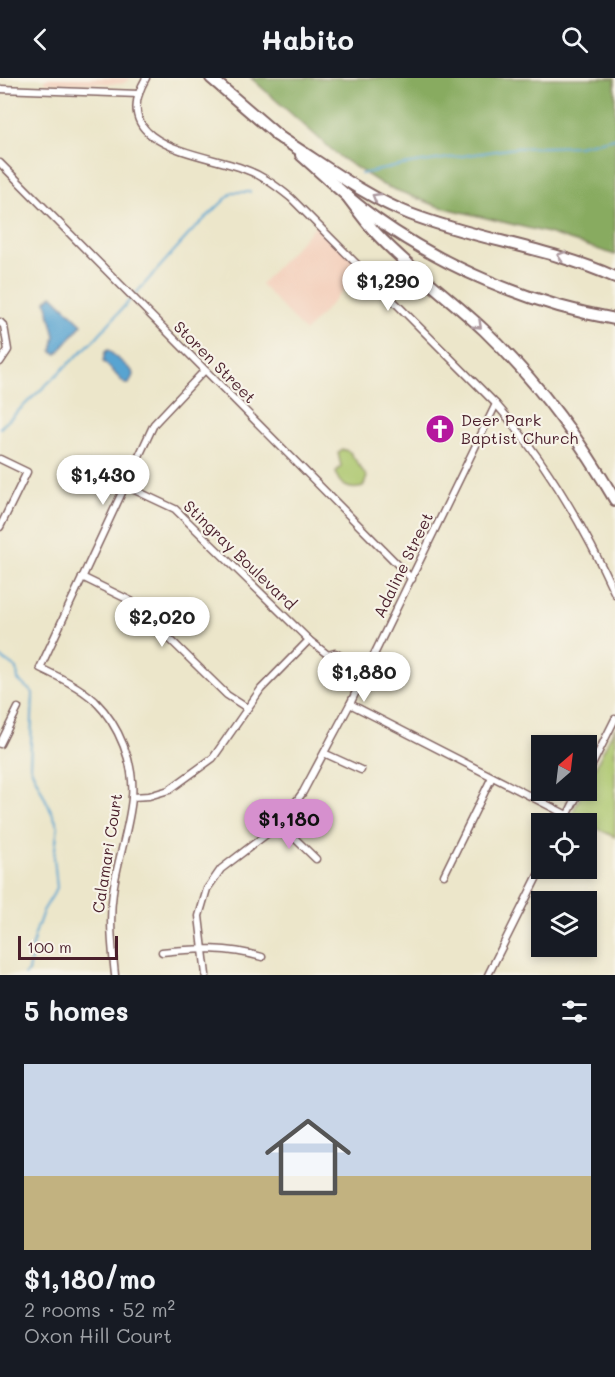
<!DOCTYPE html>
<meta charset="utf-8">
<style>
:root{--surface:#171b24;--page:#20242c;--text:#f1f3f6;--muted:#9ea1a6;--accent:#d690ce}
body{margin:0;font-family:Mali,sans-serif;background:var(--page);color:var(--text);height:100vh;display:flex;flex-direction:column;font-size:22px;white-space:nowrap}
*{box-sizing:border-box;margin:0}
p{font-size:20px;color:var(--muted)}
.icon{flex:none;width:33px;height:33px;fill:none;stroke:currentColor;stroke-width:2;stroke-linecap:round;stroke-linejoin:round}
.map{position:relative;height:897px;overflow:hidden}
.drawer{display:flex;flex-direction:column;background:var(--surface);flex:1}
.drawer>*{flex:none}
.needle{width:39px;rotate:28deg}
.tools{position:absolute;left:531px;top:657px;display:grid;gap:12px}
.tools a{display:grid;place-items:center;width:66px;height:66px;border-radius:0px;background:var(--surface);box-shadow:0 3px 9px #0003;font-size:30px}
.scale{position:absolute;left:18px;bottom:15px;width:100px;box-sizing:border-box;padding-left:6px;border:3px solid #4a1f2b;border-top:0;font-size:16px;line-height:21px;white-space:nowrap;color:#4a1f2b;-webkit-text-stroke:4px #f7f3e8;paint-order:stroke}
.price{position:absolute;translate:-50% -51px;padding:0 14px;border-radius:21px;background:#fff;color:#222;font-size:20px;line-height:39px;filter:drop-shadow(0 2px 3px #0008)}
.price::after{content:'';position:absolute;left:50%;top:36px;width:18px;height:14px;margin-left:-9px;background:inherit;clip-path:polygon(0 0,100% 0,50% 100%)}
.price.current{background:var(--accent);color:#111}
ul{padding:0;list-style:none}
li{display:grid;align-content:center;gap:12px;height:318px;padding:0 24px}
li span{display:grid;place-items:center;height:186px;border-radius:0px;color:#555}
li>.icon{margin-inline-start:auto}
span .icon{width:108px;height:108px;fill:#fffc;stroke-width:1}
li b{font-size:26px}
h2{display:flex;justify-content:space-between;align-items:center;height:72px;padding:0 24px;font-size:26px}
header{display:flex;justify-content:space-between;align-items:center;height:78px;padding:0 24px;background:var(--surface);font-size:27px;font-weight:700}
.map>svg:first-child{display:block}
</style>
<header><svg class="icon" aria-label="back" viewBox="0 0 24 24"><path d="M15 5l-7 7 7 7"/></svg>Habito<svg class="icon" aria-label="search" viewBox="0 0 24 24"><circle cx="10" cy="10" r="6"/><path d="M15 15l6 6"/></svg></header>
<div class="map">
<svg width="615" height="897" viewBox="0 0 615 897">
<rect width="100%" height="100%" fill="#f7f3e8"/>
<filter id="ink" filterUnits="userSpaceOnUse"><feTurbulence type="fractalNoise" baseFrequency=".0167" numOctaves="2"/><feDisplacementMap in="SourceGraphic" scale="12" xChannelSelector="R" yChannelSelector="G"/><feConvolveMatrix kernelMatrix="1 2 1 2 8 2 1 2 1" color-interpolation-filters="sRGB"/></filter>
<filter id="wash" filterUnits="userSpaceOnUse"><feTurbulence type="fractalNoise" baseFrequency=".008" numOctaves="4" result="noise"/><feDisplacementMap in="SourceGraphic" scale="24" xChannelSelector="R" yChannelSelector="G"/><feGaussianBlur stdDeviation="1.35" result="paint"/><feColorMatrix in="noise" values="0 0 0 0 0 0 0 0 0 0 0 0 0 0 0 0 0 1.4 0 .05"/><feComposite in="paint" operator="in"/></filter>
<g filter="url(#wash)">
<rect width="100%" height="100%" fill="#ece6ca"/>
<g fill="#f4d3c0">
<polygon points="45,0 132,0 122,6 45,5"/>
<polygon points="317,146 363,191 305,254 261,206"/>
</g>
<g fill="#abc66c" stroke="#7a724c" stroke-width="1.5">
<path d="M342,371L350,374L367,399L363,409C351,413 338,408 336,394L341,388L338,375Z"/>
<polygon points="615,649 615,759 571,738 583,713 586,712 587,706"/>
</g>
<polygon fill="#88ab60" stroke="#696546" stroke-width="1.5" points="251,0 615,0 615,177 548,155 437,128 383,107 341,80"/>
<g fill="#59a4d1" stroke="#52627e" stroke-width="1.5">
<polygon points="52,217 82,246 57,276 52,274 55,258 46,223"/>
<polygon points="108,272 132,293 133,297 129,306 125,306 103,283 105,274"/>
</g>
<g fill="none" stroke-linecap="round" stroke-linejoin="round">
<g stroke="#59a4d1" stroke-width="2">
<polyline points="361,96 403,87 515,70 578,68 615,60"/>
<polyline points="0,350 94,262 192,153 233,114 250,114"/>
<polyline points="0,579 17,591 18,602 33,615 30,688 58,748 54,779 57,810 43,833 34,859 29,894 24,897"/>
</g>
</g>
</g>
<g filter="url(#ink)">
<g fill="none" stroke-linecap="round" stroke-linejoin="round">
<g stroke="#836563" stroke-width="9">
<g id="minor">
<path d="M146,0C107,67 198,75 239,89C260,96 274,106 291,120L496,326C545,382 584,448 615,516"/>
<polyline points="0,11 139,16"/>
<polyline points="0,85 412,501"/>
<polyline points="0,244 4,248 8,272 0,284"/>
<polyline points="0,381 27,394 0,449"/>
<polyline points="126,408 175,431 309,562 328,577"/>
<polyline points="82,499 131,523 227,617 247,630"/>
<path d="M335,575L354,585L365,596C352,594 335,589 328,577Z"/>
<polyline points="350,626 567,737"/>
<polyline points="0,666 18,630"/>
<polyline points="326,676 361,692"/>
<polyline points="586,699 615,641"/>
<polyline points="132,719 149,718 169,712 213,680 261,611 309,562"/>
<polyline points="280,746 316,781"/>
<polyline points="563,746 580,712"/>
<polyline points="444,797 492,699"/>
<path d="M162,874C198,870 227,869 262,879"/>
<path d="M115,897C112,869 109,842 113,814C117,783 129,752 132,720C135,686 119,647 95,623C80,609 59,599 40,590L154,346L204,293"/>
<polyline points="206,897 199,838 207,811 221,791 280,746 303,714 350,626 496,326"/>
<polyline points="488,897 542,789"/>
</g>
</g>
<g stroke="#836563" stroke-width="14">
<g id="primary">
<polyline points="211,0 282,61"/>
<path d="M301,77C325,98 348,121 375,140C445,190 530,226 615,241"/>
</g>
</g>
<g stroke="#836563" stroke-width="14">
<g id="trunk">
<path d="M276,57C320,84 362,117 410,136C477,162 549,169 615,199"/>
<path d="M347,118C356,130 365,143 375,154C408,190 449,219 484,252C536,302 579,360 615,422"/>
</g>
</g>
<use href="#minor" stroke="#fff" stroke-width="6"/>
<use href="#primary" stroke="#fff" stroke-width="10"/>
<use href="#trunk" stroke="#fff" stroke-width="10"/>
</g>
<defs><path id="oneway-chevron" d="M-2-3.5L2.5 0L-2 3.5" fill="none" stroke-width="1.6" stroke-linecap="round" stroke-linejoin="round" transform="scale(1.5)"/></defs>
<g stroke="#ae9aa0">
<use href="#oneway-chevron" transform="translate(376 119) rotate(-150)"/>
<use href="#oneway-chevron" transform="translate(561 178) rotate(-163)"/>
<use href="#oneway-chevron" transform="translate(478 247) rotate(43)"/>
</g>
</g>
<defs>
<g id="church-disc" transform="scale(1.5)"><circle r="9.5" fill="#b5179e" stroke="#f7f3e8"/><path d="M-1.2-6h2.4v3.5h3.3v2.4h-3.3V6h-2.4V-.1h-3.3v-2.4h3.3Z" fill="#fff"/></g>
</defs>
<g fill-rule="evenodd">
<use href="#church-disc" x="440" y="351"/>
</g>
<g text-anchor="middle" stroke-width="4.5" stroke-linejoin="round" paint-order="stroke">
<g font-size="16" fill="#4a1f2b" stroke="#f7f3e8">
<text transform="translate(215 284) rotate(45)" y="6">Storen Street</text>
<text transform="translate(240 477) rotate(44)" y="6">Stingray Boulevard</text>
<text transform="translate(403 487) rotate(-64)" y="6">Adaline Street</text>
<text transform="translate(107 775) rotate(-81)" y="6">Calamari Court</text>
</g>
<g font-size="16" fill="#4a1f2b" stroke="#f7f3e8" text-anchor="start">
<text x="461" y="348">Deer Park<tspan x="461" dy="18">Baptist Church</tspan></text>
</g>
</g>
</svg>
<div class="tools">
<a><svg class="needle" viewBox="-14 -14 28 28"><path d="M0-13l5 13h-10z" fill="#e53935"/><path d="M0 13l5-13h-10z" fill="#9ea1a6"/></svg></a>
<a><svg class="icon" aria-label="locate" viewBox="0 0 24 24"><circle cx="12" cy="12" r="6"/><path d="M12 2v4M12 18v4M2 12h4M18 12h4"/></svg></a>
<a><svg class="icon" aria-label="layers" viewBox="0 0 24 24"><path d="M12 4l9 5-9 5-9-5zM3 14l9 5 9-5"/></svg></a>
</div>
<div class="scale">100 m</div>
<b class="price" style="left:388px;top:234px">$1,290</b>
<b class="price" style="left:103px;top:428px">$1,430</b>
<b class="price" style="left:162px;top:570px">$2,020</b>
<b class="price" style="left:364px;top:625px">$1,880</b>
<b class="price current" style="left:289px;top:772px">$1,180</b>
</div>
<section class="drawer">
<h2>5 homes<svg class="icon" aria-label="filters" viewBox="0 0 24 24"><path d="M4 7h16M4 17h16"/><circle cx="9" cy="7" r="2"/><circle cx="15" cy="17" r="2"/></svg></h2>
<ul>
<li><span style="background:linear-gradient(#c9d6e8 60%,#c2b280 0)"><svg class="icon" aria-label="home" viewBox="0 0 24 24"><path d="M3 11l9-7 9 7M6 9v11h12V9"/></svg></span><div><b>$1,180/mo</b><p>2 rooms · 52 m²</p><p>Oxon Hill Court</p></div></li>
</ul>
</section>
